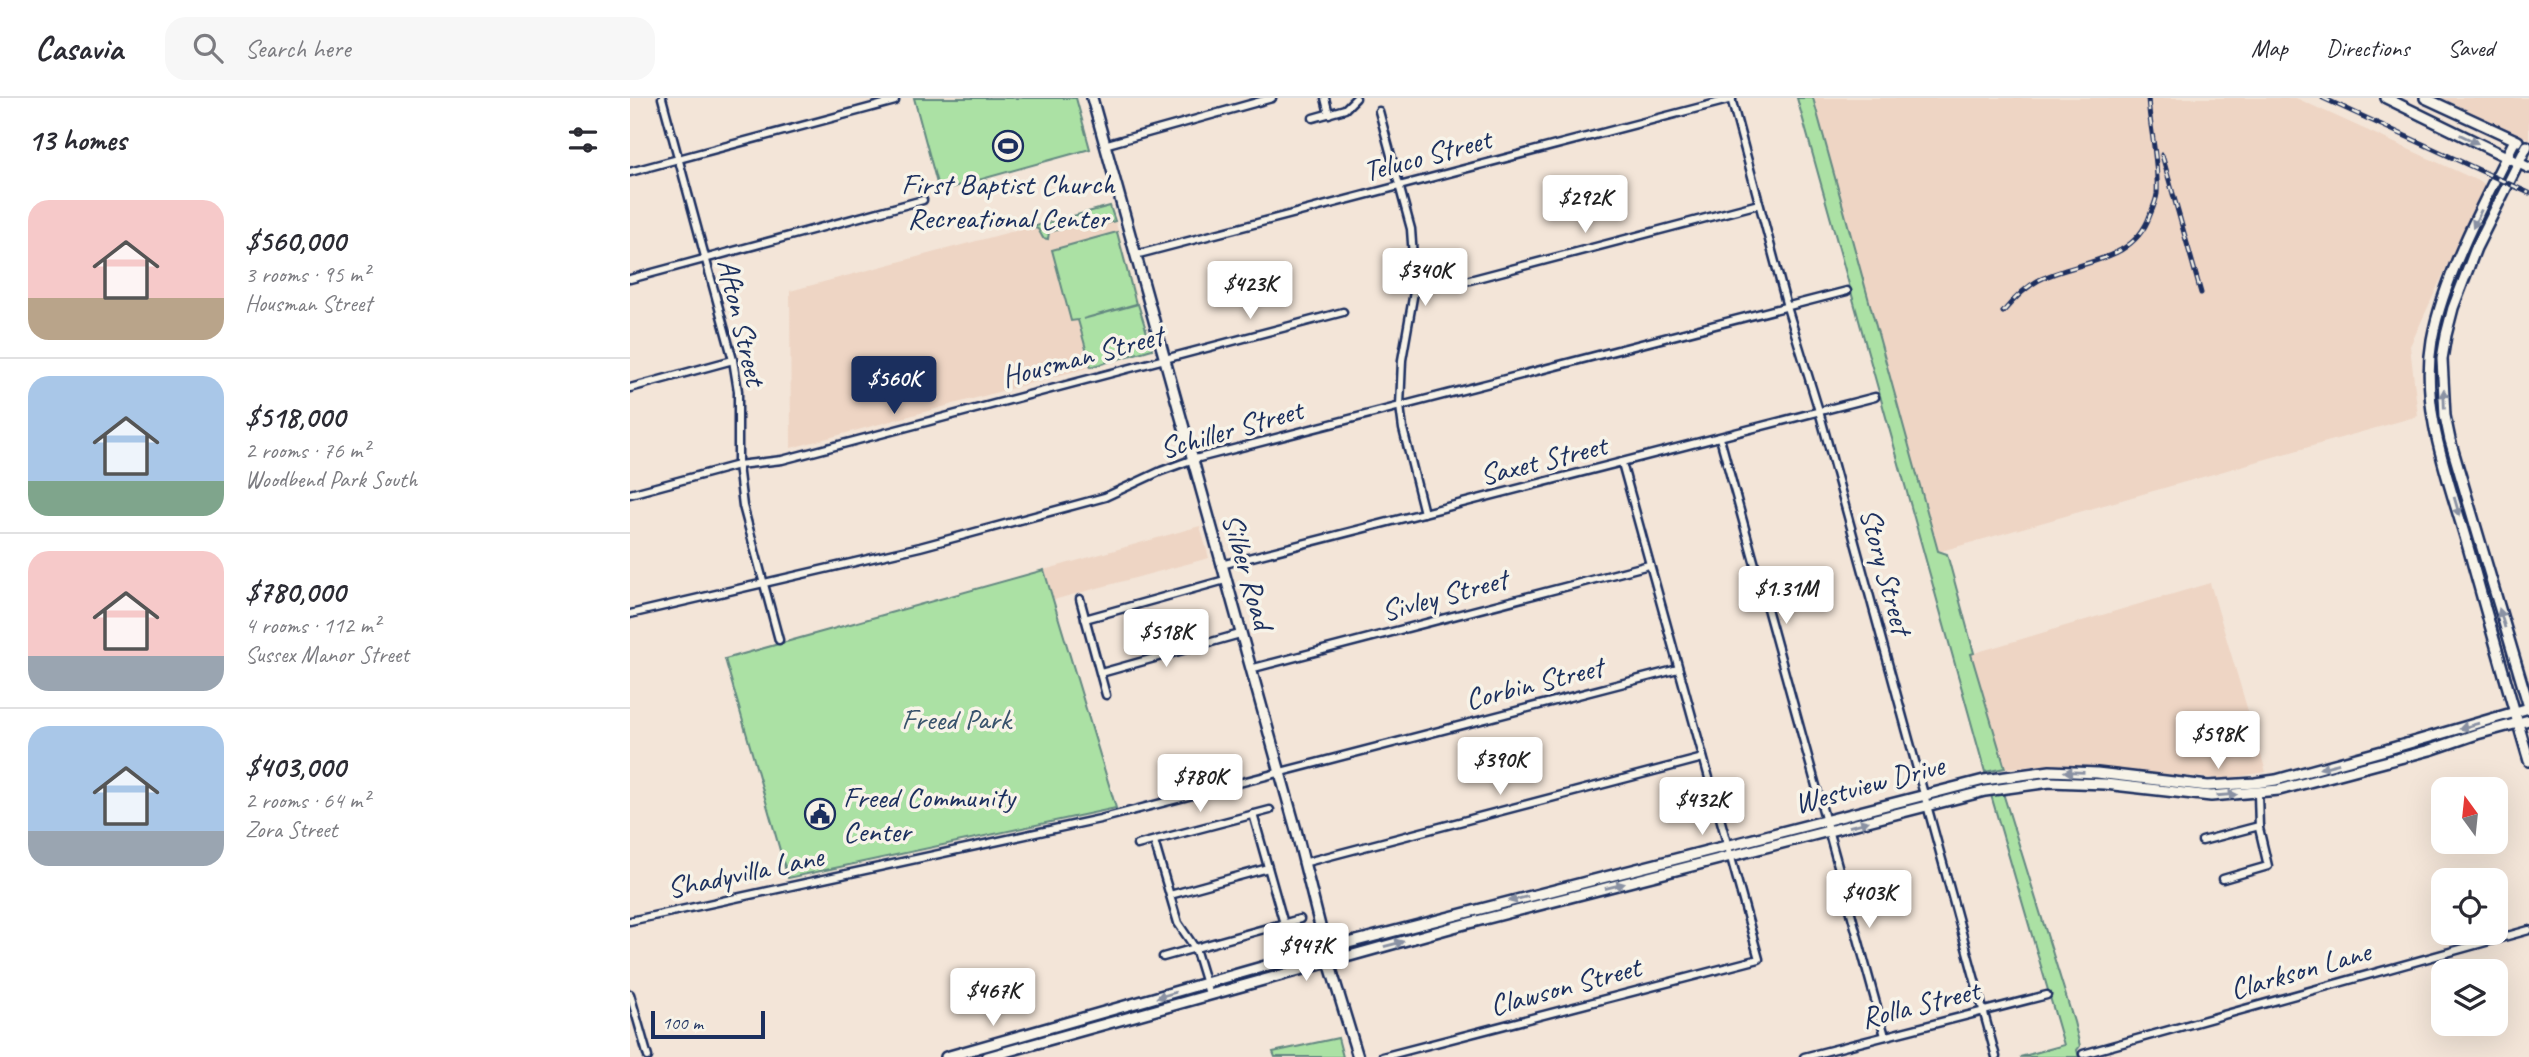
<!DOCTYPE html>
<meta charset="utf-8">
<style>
:root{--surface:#fff;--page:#f7f7f7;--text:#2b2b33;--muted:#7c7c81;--line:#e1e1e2;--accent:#1b2f5e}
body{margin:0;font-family:Caveat,sans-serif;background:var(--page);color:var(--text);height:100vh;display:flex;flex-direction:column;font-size:26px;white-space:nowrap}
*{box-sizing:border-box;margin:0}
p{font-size:23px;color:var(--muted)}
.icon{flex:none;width:38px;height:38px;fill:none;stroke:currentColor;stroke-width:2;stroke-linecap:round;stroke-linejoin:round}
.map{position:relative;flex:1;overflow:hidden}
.drawer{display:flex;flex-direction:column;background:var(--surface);width:630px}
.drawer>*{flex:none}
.needle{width:46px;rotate:345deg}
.buttons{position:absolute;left:1801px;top:679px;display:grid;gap:14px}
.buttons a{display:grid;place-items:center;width:77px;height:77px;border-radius:14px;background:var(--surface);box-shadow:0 7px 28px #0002;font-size:35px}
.scale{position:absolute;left:21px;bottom:18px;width:114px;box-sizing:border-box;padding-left:7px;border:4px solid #1b2f5e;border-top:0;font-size:19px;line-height:24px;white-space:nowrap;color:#1b2f5e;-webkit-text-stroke:5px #f7f3e8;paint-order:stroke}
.price{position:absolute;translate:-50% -60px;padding:0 16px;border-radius:7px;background:#fff;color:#222;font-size:23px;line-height:46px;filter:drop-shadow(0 2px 4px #0008)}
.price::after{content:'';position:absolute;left:50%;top:42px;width:21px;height:16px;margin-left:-10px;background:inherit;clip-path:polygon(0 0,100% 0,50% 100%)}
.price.selected{background:var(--accent);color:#fff}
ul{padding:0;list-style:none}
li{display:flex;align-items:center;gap:21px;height:175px;padding:0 28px}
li+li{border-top:2px solid var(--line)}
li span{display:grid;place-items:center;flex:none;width:196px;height:140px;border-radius:21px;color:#555}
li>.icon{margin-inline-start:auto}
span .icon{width:84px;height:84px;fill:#fffc;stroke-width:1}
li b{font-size:30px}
h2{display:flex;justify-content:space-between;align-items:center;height:84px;padding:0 28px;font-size:30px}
header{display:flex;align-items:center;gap:42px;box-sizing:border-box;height:98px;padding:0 35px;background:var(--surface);border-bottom:2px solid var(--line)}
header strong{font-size:33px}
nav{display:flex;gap:38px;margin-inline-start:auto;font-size:24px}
.search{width:490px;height:63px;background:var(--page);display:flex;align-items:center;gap:18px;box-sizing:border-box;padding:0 24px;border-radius:21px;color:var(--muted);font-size:26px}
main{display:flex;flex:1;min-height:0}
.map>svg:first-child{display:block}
</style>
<header>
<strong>Casavia</strong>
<div class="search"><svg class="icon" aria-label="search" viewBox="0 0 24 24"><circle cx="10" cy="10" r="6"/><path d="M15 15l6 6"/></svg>Search here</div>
<nav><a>Map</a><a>Directions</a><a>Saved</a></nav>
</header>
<main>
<section class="drawer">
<h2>13 homes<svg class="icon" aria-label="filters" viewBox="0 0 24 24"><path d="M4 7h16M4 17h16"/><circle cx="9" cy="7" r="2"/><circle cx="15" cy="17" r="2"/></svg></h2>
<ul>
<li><span style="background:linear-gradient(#f6c9c9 70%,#b9a48a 0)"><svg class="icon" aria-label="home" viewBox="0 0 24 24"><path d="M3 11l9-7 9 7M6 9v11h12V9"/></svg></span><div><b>$560,000</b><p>3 rooms · 95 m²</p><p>Housman Street</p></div></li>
<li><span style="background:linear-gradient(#a9c7e8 75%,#7fa58c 0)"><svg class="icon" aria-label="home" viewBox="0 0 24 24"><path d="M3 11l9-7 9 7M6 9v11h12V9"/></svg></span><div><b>$518,000</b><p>2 rooms · 76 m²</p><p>Woodbend Park South</p></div></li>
<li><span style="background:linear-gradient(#f6c9c9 75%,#9aa5b1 0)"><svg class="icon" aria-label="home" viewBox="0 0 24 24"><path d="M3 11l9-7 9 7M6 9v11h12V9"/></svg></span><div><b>$780,000</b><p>4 rooms · 112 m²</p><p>Sussex Manor Street</p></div></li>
<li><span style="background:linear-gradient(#a9c7e8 75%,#9aa5b1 0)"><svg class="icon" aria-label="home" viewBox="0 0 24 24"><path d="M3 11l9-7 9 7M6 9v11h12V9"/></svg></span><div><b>$403,000</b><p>2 rooms · 64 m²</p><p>Zora Street</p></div></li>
</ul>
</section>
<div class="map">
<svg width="1899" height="959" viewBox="0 0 1899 959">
<rect width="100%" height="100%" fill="#f3e5d8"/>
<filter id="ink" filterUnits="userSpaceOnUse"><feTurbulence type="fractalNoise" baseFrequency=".0143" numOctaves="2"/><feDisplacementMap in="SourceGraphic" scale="14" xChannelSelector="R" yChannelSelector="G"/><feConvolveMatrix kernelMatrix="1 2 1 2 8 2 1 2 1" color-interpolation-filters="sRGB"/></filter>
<g filter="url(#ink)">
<g fill="#eed5c4">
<polygon points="1183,0 1666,0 1855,86 1780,248 1788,318 1308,454"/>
<polygon points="1812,0 1899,0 1899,41 1888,36"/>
<polygon points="481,107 508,206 448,222 461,269 161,350 160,193"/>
<polygon points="570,428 579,460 423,502 414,472"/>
<polygon points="1580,485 1636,674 1592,681 1422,667 1375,670 1341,556"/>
</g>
<g fill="#abe1a4" stroke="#638881" stroke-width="2">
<polygon points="284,0 446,0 460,51 309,93"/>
<polygon points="1167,0 1183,0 1308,453 1317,456 1344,555 1341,556 1375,670 1355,674"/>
<polygon points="480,108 485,123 456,131 454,125 419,134 418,141 413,140 408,131 402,129"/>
<polygon points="487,134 506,206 453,221 508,206 522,251 461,269 448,222 441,223 422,152"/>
<polygon points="414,472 486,710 158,780 95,561"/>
<polygon points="1373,695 1444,924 1450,948 1447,952 1449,959 1390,959 1434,947 1361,697"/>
<polygon points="708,940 713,959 645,959 643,954"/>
</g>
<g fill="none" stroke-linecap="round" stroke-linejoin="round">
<g stroke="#1b2f5e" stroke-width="11">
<g id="street">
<polyline points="32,0 103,262 108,293 108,367 113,408 149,542"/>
<polyline points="695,0 699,16"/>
<polyline points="1101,0 1157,209 1189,313 1366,959"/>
<polyline points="749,13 781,131 785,188 772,262 770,308 773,331 794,415"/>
<polyline points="683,20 715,11 726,0"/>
<polyline points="474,47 642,0"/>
<polyline points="0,74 265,3"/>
<polyline points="505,157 1102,1"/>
<polyline points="0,181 293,102"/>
<polyline points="785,188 836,183 1129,106"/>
<polyline points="0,290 103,262"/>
<polyline points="1090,340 1255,938"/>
<polyline points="0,396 108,367 152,362 713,214"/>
<polyline points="591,467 1245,299"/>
<polyline points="450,501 476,597"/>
<polyline points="0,516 290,449 475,399 531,373 561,362 1217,193"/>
<polyline points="455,521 595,482"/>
<polyline points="620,571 1019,467"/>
<polyline points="471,575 610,536"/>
<polyline points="623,716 654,826"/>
<polyline points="524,743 548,825 565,850 579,896"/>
<polyline points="1572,743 1629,728"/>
<polyline points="507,747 640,712"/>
<polyline points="673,765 1073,660"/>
<polyline points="1593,781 1638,768 1629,730 1628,696"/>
<polyline points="540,797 638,770"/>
<polyline points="0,823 470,721 1048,571"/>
<polyline points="533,859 670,821"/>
<polyline points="0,896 18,959"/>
<polyline points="1453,956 1899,832"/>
<polyline points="752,959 1129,861 992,365"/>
<polyline points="1174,959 1417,897"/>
</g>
</g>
<g stroke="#1b2f5e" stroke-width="14">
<g id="secondary">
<polyline points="462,0 666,732 699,864 728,959"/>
<polyline points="1756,0 1899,70"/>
<polyline points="1795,0 1888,43"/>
<path d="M1885,42C1856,99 1813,180 1802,242C1790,312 1819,382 1838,449C1858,520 1878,592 1899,663"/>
<polyline points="1897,48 1846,150 1823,210 1816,237 1812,261 1815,318 1820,342 1899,609"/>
<polyline points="316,959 695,851 1354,682 1420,673 1467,675 1578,688 1625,685 1646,682 1752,653 1899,610"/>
<polyline points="357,959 831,827 1355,693 1420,684 1475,686 1581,698 1649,692 1800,652 1847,636 1899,622"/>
</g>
</g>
<use href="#street" stroke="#f7f3e8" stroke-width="6"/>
<use href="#secondary" stroke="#f7f3e8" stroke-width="9"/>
<g stroke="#1b2f5e" stroke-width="5">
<g id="rail">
<polyline points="1693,0 1899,95"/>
<polyline points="1532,57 1571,195"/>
<path d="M1373,214C1383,202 1394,190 1409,182C1448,162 1503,166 1520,117C1523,110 1526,103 1527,96C1529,65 1520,32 1518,0"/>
</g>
</g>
<use href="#rail" stroke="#f7f3e8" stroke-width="2.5" stroke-dasharray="8" stroke-linecap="butt"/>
</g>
<defs><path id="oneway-solid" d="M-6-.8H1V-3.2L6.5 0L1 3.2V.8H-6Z" transform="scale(1.75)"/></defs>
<g fill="#8991a3">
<use href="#oneway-solid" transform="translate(1839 41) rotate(26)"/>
<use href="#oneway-solid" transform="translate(1847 121) rotate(115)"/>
<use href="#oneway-solid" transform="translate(1814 301) rotate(-92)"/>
<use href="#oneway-solid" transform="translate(1827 409) rotate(74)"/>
<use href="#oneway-solid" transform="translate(1872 520) rotate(-107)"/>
<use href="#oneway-solid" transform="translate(1839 628) rotate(164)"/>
<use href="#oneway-solid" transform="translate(1699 668) rotate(165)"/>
<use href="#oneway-solid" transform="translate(1444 674) rotate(-178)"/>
<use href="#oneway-solid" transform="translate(1597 697) rotate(-4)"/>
<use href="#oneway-solid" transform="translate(1229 726) rotate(-15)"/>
<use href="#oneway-solid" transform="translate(985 788) rotate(-14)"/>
<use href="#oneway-solid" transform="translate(888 801) rotate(166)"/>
<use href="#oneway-solid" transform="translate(764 846) rotate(-15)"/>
<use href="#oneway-solid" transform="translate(536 897) rotate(164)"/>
</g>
</g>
<defs>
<g id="stadium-ring" transform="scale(1.575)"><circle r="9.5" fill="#f7f3e8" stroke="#1b2f5e" stroke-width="1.5"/><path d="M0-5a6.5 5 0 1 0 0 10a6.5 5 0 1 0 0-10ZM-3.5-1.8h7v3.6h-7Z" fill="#1b2f5e"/></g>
<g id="civic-ring" transform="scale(1.575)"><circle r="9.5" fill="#f7f3e8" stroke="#1b2f5e" stroke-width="1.5"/><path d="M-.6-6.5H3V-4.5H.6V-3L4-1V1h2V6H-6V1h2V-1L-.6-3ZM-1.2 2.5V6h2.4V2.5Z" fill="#1b2f5e"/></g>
</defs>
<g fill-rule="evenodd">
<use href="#stadium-ring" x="378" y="48"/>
<use href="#civic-ring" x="190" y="716"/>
</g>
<g text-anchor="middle" stroke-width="7" stroke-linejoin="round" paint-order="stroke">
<g font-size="30" fill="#1b2f5e" stroke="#f7f3e8">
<text transform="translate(797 57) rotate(-15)" y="10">Teluco Street</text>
<text transform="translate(112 224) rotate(77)" y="10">Afton Street</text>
<text transform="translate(452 258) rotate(-15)" y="10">Housman Street</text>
<text transform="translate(601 331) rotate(-16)" y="10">Schiller Street</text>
<text transform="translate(913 362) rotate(-14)" y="10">Saxet Street</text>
<text transform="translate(618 473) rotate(74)" y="10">Silber Road</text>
<text transform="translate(1256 473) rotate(75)" y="10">Story Street</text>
<text transform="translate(814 497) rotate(-15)" y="10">Sivley Street</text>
<text transform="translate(904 585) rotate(-14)" y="10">Corbin Street</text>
<text transform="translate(1239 686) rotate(-15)" y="10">Westview Drive</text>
<text transform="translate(115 774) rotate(-12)" y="10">Shadyvilla Lane</text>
<text transform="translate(1670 872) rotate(-16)" y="10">Clarkson Lane</text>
<text transform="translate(935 888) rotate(-15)" y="10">Clawson Street</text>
<text transform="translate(1290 906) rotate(-14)" y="10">Rolla Street</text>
</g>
<g font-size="30" fill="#1b2f5e" stroke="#f7f3e8">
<text x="378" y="96">First Baptist Church<tspan x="378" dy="34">Recreational Center</tspan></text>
<text x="213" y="709" text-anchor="start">Freed Community<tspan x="213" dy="34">Center</tspan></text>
</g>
<g font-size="30" fill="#38536c" stroke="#f7f3e8">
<text x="326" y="631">Freed Park</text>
</g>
</g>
</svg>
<div class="buttons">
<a><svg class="needle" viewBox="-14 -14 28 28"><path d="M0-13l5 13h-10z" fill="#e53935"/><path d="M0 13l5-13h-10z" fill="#7c7c81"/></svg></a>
<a><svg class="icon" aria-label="locate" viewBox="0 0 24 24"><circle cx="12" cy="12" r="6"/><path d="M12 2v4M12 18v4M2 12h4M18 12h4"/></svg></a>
<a><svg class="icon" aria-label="layers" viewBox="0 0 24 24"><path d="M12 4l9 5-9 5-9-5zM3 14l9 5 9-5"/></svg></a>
</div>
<div class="scale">100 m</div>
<b class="price" style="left:955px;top:137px">$292K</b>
<b class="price" style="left:795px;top:210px">$340K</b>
<b class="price" style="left:620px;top:223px">$423K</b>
<b class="price selected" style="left:264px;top:318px">$560K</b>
<b class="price" style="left:1156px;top:528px">$1.31M</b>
<b class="price" style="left:536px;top:571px">$518K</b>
<b class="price" style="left:1588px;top:673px">$598K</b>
<b class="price" style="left:870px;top:699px">$390K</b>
<b class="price" style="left:570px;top:716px">$780K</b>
<b class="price" style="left:1072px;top:739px">$432K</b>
<b class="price" style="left:1239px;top:832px">$403K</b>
<b class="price" style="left:676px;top:885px">$947K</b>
<b class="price" style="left:363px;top:930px">$467K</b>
</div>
</main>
